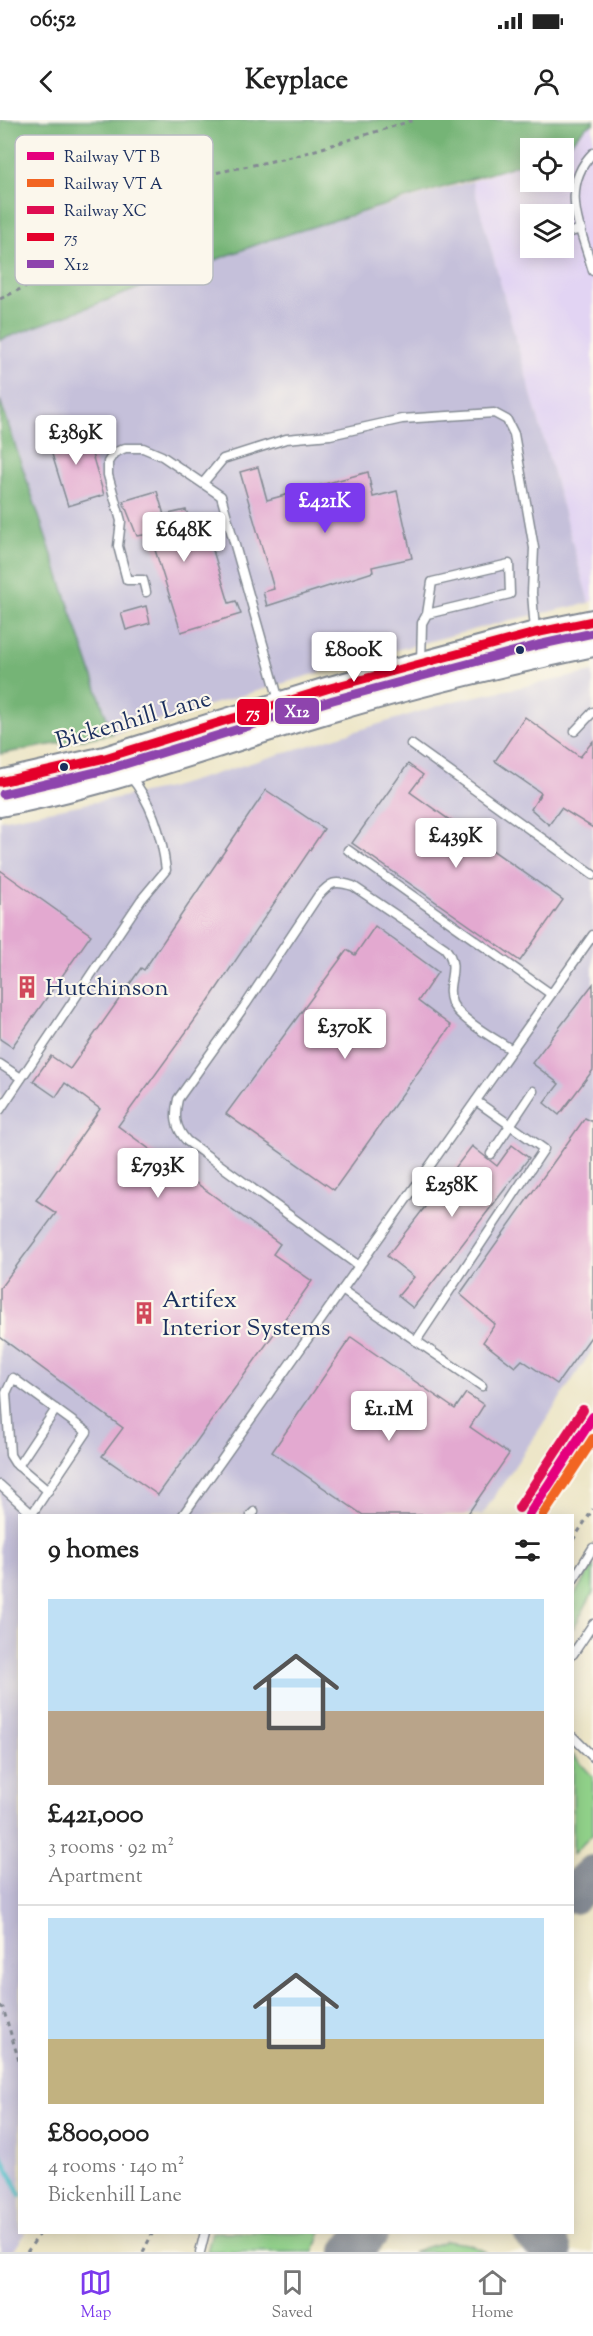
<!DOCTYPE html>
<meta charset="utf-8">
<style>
:root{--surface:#fff;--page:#f2f2f2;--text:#222;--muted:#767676;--line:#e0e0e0;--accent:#7c3aed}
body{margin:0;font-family:"Sorts Mill Goudy",serif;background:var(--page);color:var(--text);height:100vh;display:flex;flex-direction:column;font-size:22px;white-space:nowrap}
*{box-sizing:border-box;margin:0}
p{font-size:20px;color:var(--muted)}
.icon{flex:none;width:33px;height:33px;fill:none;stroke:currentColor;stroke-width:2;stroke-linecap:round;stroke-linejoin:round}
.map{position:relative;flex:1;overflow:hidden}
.drawer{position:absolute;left:18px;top:1394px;width:556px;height:720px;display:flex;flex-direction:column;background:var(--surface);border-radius:0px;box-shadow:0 3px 15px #0003}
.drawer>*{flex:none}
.tools{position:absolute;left:520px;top:18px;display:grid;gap:12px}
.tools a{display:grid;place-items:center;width:54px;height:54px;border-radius:0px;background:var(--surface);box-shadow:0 3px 15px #0003;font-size:30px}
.price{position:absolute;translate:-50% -51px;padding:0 14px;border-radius:6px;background:#fff;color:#222;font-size:20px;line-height:39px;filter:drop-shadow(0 2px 3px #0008)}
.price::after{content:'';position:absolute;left:50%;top:36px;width:18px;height:14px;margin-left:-9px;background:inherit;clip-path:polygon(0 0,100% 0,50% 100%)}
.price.active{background:var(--accent);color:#fff}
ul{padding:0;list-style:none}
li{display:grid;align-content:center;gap:12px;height:318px;padding:0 30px}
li+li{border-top:2px solid var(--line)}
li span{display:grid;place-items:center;height:186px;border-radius:0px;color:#555}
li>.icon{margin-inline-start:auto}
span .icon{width:108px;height:108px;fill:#fffc;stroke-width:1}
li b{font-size:26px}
h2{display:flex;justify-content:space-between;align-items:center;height:72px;padding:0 30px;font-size:26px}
.status{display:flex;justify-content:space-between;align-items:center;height:42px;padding:0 30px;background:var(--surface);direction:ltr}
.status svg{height:16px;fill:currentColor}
header{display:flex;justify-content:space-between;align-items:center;height:78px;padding:0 30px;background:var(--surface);font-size:27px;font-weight:700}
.tabs{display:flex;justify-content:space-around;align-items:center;height:84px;border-top:2px solid var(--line);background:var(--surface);font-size:16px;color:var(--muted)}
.tabs a{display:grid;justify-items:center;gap:3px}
.tabs .active{color:var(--accent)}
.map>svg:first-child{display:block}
</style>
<div class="status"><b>06:52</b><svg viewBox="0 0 49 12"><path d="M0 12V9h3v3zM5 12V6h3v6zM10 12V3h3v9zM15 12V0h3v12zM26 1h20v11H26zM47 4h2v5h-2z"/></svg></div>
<header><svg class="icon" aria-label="back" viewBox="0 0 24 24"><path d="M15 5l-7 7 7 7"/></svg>Keyplace<svg class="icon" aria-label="person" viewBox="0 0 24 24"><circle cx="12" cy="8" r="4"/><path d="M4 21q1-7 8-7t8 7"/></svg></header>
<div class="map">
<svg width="593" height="2132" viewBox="0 0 593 2132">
<rect width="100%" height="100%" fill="#fbf7ec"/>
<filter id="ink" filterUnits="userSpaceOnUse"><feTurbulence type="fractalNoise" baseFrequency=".0167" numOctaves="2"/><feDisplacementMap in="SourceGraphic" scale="12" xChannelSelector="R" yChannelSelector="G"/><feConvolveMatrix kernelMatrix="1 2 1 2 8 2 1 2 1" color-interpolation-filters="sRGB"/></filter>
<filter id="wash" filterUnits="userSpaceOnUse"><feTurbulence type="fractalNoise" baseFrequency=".008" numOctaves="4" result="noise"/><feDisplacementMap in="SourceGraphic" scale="24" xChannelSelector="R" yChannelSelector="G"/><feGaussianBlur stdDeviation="1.35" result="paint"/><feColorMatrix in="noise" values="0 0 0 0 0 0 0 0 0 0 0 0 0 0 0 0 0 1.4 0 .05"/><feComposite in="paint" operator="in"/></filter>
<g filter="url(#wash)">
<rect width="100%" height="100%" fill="#ede6c8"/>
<path fill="#e2d4f3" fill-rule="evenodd" d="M593,4V480L589,483L472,61L531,41V62H564V29L587,6ZM531,94H564V128H531Z"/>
<g fill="#c5c0da">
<polygon points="472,61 589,483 511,500 392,531 112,614 0,279 0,218 269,120"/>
<polygon points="593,552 593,1229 482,1395 20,1395 20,2112 26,2112 13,2132 0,2132 0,700 169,668 458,580"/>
</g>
<g fill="#91d28a" stroke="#568074" stroke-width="1.5">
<polygon points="593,1445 593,1472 573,1509 573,1477"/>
<polygon points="573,1635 593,1657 593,1714 573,1734"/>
<polygon points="212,2112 321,2112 314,2132 207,2132"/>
<polygon points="445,2121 468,2124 486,2132 412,2132"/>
</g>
<g fill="#74b476" stroke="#48726a" stroke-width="1.5">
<polygon points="0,0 593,0 593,4 587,6 564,29 531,28 531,41 269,120 0,220"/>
<polygon points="0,280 112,614 0,634"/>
</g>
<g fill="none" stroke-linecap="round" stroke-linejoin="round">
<polyline stroke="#53bfcb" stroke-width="4.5" points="0,2032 20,2075"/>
<g stroke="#848a93" stroke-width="40">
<polyline points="573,1774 593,1755"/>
<polyline points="533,2112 552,2132"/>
<polyline points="351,2132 369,2112"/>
</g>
</g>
<g id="blocks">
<g fill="#e3a9d0">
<polygon points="84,307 104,375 68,386 47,318"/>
<polygon points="258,347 267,380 368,352 373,377 397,371 412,438 372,447 373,452 267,486 263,472 274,469 240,352"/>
<polygon points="157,371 164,395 186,390 192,408 205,404 229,483 236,481 241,494 181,512 150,414 137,416 123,381"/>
<polygon points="146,486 150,503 126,510 121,493"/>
<polygon points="525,597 580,637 593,621 593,708 561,688 549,705 531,689 541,673 495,641"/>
<polygon points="408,644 423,655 410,672 563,780 520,841 352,723"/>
<polygon points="266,670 324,709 205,886 118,1006 280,1124 273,1134 312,1161 158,1375 102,1336 123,1308 0,1217 0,1168 56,1093 36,1080 100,989 65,963 56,977 33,961 51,936 70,949 141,848 144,850"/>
<polygon points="0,750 91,815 12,927 0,919"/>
<polygon points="375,806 438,852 418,881 451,906 334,1070 226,994 347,830 355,835"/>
<polygon points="593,864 593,950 559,995 544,983 559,964 532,943"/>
<polygon points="585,998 593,1002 593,1214 557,1264 522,1240 515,1247 483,1222 495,1204 460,1174"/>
<polygon points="512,1025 529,1038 413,1188 398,1176 414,1157 387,1136 472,1026 497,1046"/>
<polygon points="351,1217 455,1289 466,1273 484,1285 470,1307 509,1334 467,1395 363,1395 272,1332"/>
</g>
</g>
</g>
<g filter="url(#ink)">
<use href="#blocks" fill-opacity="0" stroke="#848a93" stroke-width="1.5"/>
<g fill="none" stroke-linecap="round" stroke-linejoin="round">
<g stroke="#848a93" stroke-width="11">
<g id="lane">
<path d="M593,33C558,68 582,111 593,151"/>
<polyline points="564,114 581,109"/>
<polyline points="203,363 223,339 286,319 330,315 402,299 494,293 507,300 514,314 534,428 532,473 535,511"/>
<polyline points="146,472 143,460 127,460 118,426 121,401 108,355 108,342 114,333 125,328 143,328 162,336 221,376 280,584"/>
<polyline points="421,543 422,503 427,494 510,474 509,444 432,462 427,494"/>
<polyline points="575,611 593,592"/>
<polyline points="411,624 593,755"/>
<polyline points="348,730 551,874"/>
<polyline points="0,944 21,958"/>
<path d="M0,990L141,780L166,750C162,715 152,683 130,656"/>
<polyline points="491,1034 533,971"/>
<path d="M359,1146L187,1021C175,1008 174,996 178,979L246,884L318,776C331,762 334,760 353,766L445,828C462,849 444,862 452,883C459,899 497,920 512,930"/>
<polyline points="342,1170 482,1266"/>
<polyline points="416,1221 544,1029 476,981"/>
<polyline points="18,1346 56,1289"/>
<polyline points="0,1365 33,1395"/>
<polyline points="32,1394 87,1312 13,1258 6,1273 10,1335 15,1343 48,1371"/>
<polyline points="183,1395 593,815"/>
<polyline points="251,1395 254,1392"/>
<polyline points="573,1460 593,1428"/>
<polyline points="573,1534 593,1504"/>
<polyline points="573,1617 593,1637"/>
<polyline points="200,2132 205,2112"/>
</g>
</g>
<g stroke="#848a93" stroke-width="26">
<g id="secondary">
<polyline points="0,662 105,638 330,568 535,513 593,501"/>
<path d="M0,685C113,664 222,622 333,590C419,564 505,544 593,525"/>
</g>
</g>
<g stroke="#848a93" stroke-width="3" stroke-dasharray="4.5 4.5" stroke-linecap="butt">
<polyline points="0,179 53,153 70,140 92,106 121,77 191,58 296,36 414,0"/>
<polyline points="573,1420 593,1389"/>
<polyline points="0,1886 3,1888 20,1944"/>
<polyline points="27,2132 41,2112"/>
<polyline points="143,2132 153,2112"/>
</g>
<use href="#lane" stroke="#fff" stroke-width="8"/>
<use href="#secondary" stroke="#fff" stroke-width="22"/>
<g stroke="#fbf7ec" stroke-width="14">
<polyline id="bus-1" points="0,662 105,638 330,568 535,513 593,501"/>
</g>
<g stroke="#fbf7ec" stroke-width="14">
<polyline id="bus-2" points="3,674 109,649 333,580 538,525 593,513"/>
</g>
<use href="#bus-1" stroke="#e4002b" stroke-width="9"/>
<use href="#bus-2" stroke="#8e44ad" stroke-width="9"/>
<g stroke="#fbf7ec" stroke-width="15">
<polyline id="rail-1" points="529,1395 593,1297"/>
</g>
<g stroke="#fbf7ec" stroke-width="15">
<polyline id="rail-2" points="543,1395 593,1319"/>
</g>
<g stroke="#fbf7ec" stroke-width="15">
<polyline id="rail-3" points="519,1388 583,1290"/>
</g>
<use href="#rail-1" stroke="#e5007d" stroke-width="10"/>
<use href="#rail-2" stroke="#f26522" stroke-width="10"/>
<use href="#rail-3" stroke="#df0d52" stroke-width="10"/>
</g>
</g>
<defs>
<g id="building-bare" transform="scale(1.8)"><path d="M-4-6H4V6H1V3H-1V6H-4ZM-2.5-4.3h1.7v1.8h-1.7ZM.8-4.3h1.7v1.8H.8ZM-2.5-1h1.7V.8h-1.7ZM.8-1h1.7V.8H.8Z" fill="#d1495b" stroke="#fbf7ec" stroke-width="2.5" paint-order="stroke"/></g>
</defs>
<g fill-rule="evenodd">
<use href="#building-bare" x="27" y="867"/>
<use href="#building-bare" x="144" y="1193"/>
</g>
<g fill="#1b2f5e" stroke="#fbf7ec" stroke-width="2">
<circle cx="520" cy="530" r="5"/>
<circle cx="64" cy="647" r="5"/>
</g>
<g text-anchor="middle" stroke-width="4.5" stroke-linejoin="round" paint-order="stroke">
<g font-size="24" fill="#1b2f5e" stroke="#fbf7ec">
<text transform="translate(133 599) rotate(-16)" y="8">Bickenhill Lane</text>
</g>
<g font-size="24" fill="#1b2f5e" stroke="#fbf7ec" text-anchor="start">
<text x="45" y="875">Hutchinson</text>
<text x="162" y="1187">Artifex<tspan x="162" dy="28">Interior Systems</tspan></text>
</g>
</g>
<rect x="15" y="15" width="198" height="150" rx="9" fill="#fbf7ec" stroke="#b8bbc1" stroke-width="1.5"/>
<rect x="27" y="32" width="27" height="8" fill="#e5007d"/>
<rect x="27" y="59" width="27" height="8" fill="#f26522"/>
<rect x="27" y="86" width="27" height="8" fill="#df0d52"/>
<rect x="27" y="113" width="27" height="8" fill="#e4002b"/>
<rect x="27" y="140" width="27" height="8" fill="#8e44ad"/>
<g font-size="16" fill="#1b2f5e">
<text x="64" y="42">Railway VT B</text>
<text x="64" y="69">Railway VT A</text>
<text x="64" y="96">Railway XC</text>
<text x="64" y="123">75</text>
<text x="64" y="150">X12</text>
</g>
<g stroke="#fbf7ec" stroke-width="2">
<rect x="274" y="577" width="46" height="28" rx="6" fill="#8e44ad"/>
<rect x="236" y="578" width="34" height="28" rx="6" fill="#e4002b"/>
</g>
<g font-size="16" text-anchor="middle" font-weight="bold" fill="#fff">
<text x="297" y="597">X12</text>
<text x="253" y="598">75</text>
</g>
</svg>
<div class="tools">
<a><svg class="icon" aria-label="locate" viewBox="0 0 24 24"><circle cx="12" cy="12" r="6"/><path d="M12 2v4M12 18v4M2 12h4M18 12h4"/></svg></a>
<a><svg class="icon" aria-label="layers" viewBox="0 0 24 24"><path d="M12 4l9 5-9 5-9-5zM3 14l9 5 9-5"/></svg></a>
</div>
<b class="price" style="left:76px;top:346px">£389K</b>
<b class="price active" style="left:325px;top:414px">£421K</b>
<b class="price" style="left:184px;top:443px">£648K</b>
<b class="price" style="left:354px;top:563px">£800K</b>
<b class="price" style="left:456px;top:749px">£439K</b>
<b class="price" style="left:345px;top:940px">£370K</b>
<b class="price" style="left:158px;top:1079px">£793K</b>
<b class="price" style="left:452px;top:1098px">£258K</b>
<b class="price" style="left:389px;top:1322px">£1.1M</b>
<section class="drawer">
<h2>9 homes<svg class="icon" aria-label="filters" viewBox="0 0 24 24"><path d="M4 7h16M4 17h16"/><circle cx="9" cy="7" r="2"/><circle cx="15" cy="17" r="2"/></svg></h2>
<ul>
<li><span style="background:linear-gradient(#bfe0f5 60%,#b9a48a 0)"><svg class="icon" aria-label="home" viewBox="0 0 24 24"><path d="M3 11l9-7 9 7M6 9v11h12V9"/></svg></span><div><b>£421,000</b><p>3 rooms · 92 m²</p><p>Apartment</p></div></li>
<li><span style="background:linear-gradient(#bfe0f5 65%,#c2b280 0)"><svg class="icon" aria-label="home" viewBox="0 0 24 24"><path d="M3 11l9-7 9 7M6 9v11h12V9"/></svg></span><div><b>£800,000</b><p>4 rooms · 140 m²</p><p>Bickenhill Lane</p></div></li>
</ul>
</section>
</div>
<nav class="tabs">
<a class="active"><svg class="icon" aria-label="map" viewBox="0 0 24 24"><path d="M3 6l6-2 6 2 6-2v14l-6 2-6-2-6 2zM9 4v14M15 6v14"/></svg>Map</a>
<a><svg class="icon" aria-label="saved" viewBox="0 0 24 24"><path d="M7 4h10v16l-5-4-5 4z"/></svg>Saved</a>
<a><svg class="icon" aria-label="home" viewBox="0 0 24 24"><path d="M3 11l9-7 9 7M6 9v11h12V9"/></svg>Home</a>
</nav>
